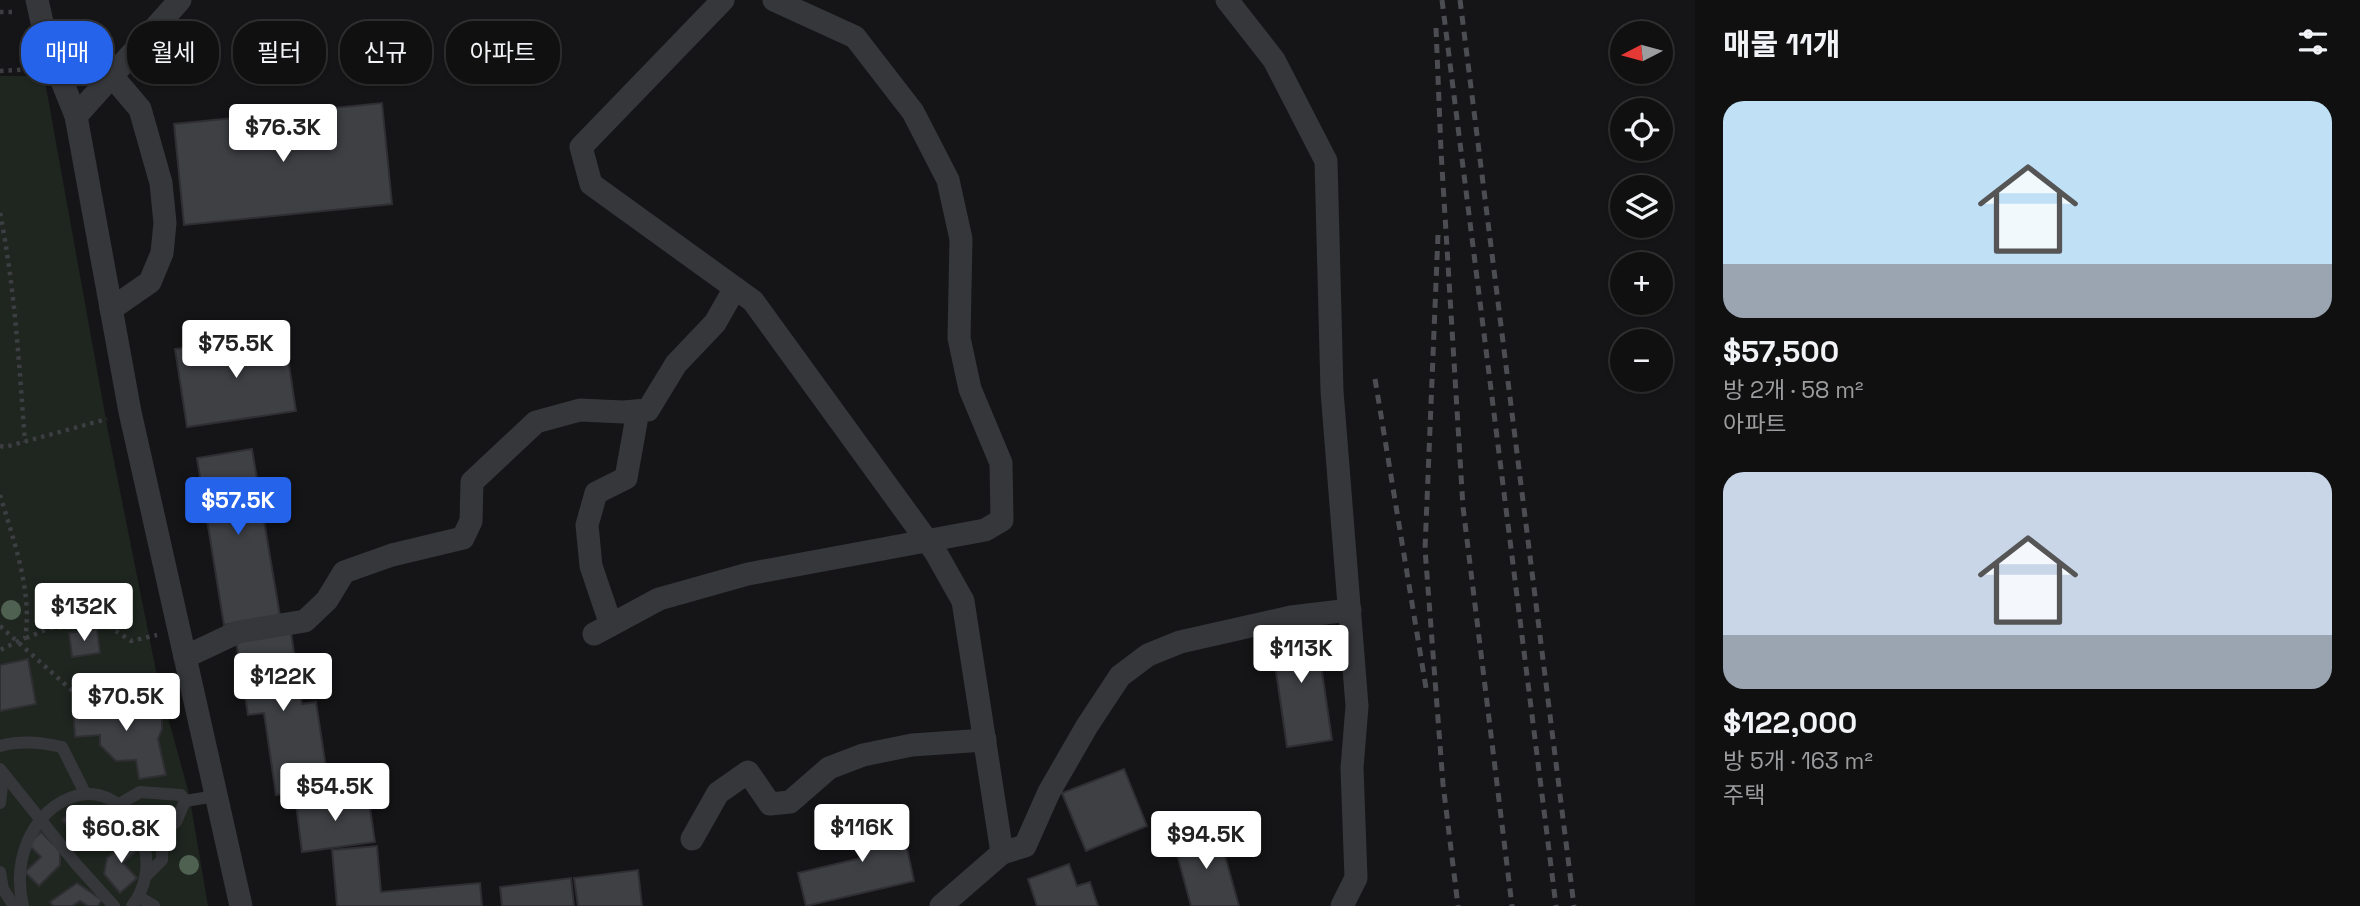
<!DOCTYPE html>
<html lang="ko">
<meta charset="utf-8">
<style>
:root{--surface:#101011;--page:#19191a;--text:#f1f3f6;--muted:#9c9d9f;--line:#303031;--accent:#2563eb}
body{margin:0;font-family:"Space Grotesk","Noto Sans KR",sans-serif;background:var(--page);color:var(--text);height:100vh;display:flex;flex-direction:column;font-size:26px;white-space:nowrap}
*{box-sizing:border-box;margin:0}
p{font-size:23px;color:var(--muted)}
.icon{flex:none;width:38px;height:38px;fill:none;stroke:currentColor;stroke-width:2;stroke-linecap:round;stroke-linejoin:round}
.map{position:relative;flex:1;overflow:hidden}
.panel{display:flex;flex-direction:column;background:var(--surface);width:665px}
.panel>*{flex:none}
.guide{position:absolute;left:21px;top:21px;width:665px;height:63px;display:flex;gap:14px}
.needle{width:46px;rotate:264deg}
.tools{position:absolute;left:1610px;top:21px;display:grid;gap:14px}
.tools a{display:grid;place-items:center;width:63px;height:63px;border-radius:50%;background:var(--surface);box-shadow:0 2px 5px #0004,0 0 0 2px var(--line);font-size:35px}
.price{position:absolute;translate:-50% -60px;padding:0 16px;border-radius:7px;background:#fff;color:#222;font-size:23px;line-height:46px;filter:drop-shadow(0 2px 4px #0008)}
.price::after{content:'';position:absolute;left:50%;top:42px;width:21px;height:16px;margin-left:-10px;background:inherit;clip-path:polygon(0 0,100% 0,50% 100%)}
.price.on{background:var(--accent);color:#fff}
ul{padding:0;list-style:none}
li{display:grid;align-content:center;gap:14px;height:371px;padding:0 28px}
li span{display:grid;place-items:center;height:217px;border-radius:21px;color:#555}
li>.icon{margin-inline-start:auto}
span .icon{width:126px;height:126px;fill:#fffc;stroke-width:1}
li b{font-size:30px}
h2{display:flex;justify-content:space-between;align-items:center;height:84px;padding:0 28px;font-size:30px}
.pill{padding:0 24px;border-radius:28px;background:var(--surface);box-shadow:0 2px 5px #0004,0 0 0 2px var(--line);font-size:24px;line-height:63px}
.pill.on{background:var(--accent);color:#fff}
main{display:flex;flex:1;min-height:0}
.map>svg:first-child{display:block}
</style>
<main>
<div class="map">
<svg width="1695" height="906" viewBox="0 0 1695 906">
<rect width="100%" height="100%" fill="#151517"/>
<polygon fill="#1f2620" points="0,76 44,76 108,431 158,681 189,794 208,906 0,906"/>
<g fill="#3f4044" stroke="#2f2f33" stroke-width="2">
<polygon points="382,103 392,204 184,225 174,124"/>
<polygon points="284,332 296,411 187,427 175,349"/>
<polygon points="252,449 280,616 224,625 197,458"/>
<polygon points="1315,624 1332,740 1287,747 1270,630"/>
<polygon points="97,629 100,653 72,657 69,633"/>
<polygon points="291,633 302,704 316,702 329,787 276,795 264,713 248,715 236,641"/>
<polygon points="28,659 36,704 0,711 0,665"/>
<polygon points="140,698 152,703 162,715 162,729 158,739 166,775 139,779 136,760 116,761 100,745 100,735 75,737 73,707 111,706 128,699"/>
<polygon points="1124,769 1147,826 1086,851 1062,793"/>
<polygon points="368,794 375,842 302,852 296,804"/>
<polygon points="104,805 115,818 93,838 79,838 62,820 74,808 87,821"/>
<polygon points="891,810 899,846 906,844 914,881 806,906 798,873 861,858 851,819"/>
<polygon points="1218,831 1239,906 1191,906 1174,843"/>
<polygon points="41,832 60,851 60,865 39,886 25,872 41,857 28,844"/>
<polygon points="132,836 141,847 123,863 137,878 120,893 104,874 107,858"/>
<polygon points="377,846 381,892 480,883 482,906 337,906 332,850"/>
<polygon points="1069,864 1077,886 1090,882 1098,906 1037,906 1028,879"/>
<polygon points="638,870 642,906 578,906 574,878"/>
<polygon points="571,878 574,906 502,906 500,887"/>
<polygon points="77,883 102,900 98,906 88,906 80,901 72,906 53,906 50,902"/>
</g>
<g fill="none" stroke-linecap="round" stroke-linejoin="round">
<g stroke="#3c3e42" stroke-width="4.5" stroke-dasharray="3.5 5" stroke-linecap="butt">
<polyline points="0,12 16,12"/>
<polyline points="0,71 31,69"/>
<path d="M0,213C15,288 19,365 25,442"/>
<polyline points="0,446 5,447 107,419"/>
<path d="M0,495C13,538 33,593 25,638L0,650"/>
<polyline points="0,626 78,696 166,686"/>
<polyline points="26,638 50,628 107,625 131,641 157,635"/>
</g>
<g stroke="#36373b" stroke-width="12">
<path d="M0,746C21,740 41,742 62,747L85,793"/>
<polyline points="0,769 76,864 114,906"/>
<polyline points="185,801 216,796"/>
<polyline points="0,803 2,786 7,778"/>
<polyline points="116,806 140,792 181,795 185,801 176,822 162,831 162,860 146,876"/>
<polyline points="0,872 3,889 12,903"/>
<polyline points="139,897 154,906"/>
<path d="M23,906C0,808 113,744 144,846C150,866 145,889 132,906"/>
</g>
<g stroke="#36373b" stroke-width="23">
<polyline points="37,0 47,44 76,116"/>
<polyline points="180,0 76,116 130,412 241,906"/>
<polyline points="723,0 581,147 591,184 753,301 936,553 963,601 1002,853 941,906"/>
<polyline points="1227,0 1274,60 1326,161 1332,391 1357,706 1352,768 1356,878 1342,906"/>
<polyline points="111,309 150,282 162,253 165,223 161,183 140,109 112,76"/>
<polyline points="611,625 591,566 587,525 596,493 626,478 638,411"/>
<polyline points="594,634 659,599 748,574 985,530 1002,520 1001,463 970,389 959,338 961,239 948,180 913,112 855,37 774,0"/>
<polyline points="185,657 238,632 305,621 327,600 344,572 392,555 463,538 471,521 472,482 536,422 580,410 623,412 648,410 676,364 715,323 735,288"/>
<polyline points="692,839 718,793 748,772 770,804 790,802 829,768 863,755 912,745 985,740"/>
<polyline points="1002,853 1025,846 1049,792 1087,726 1120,676 1148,655 1180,642 1291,617 1350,610"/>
</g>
<g stroke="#4b4d52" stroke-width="5" stroke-dasharray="9 7" stroke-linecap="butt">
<polyline points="1442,0 1556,906"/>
<polyline points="1460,0 1574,906"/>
<polyline points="1436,28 1441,151 1463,507 1512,906"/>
<polyline points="1438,235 1425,549 1443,784 1458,906"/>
<polyline points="1375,379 1427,694"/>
</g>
</g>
<g fill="#4f6251">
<circle cx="11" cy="610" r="10"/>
<circle cx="189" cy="865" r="10"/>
</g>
</svg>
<div class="tools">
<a><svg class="needle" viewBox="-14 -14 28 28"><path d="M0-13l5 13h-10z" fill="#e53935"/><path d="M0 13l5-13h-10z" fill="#9c9d9f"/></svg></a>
<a><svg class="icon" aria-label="locate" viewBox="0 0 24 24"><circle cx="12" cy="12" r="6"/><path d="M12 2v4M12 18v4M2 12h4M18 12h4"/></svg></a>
<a><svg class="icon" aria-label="layers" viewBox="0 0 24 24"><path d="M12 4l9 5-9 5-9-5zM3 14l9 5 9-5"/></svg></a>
<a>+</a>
<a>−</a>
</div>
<b class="price" style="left:283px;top:164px">$76.3K</b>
<b class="price" style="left:236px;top:380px">$75.5K</b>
<b class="price on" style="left:238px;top:537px">$57.5K</b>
<b class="price" style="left:84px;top:643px">$132K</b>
<b class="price" style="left:1301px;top:685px">$113K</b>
<b class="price" style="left:283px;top:713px">$122K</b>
<b class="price" style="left:126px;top:733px">$70.5K</b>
<b class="price" style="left:335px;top:823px">$54.5K</b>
<b class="price" style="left:862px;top:864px">$116K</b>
<b class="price" style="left:121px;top:865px">$60.8K</b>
<b class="price" style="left:1206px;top:871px">$94.5K</b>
<div class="guide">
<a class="pill on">매매</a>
<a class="pill">월세</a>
<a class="pill">필터</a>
<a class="pill">신규</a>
<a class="pill">아파트</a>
</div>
</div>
<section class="panel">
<h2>매물 11개<svg class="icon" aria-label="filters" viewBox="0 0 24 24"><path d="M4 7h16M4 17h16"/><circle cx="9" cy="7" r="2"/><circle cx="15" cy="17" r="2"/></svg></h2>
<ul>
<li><span style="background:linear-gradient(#bfe0f5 75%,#9aa5b1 0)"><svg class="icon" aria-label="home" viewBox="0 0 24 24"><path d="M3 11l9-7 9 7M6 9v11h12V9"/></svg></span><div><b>$57,500</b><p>방 2개 · 58 m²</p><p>아파트</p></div></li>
<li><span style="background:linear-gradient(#c9d6e8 75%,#9aa5b1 0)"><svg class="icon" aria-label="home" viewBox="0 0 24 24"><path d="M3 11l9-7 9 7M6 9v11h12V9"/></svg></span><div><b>$122,000</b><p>방 5개 · 163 m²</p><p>주택</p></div></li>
</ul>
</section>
</main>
